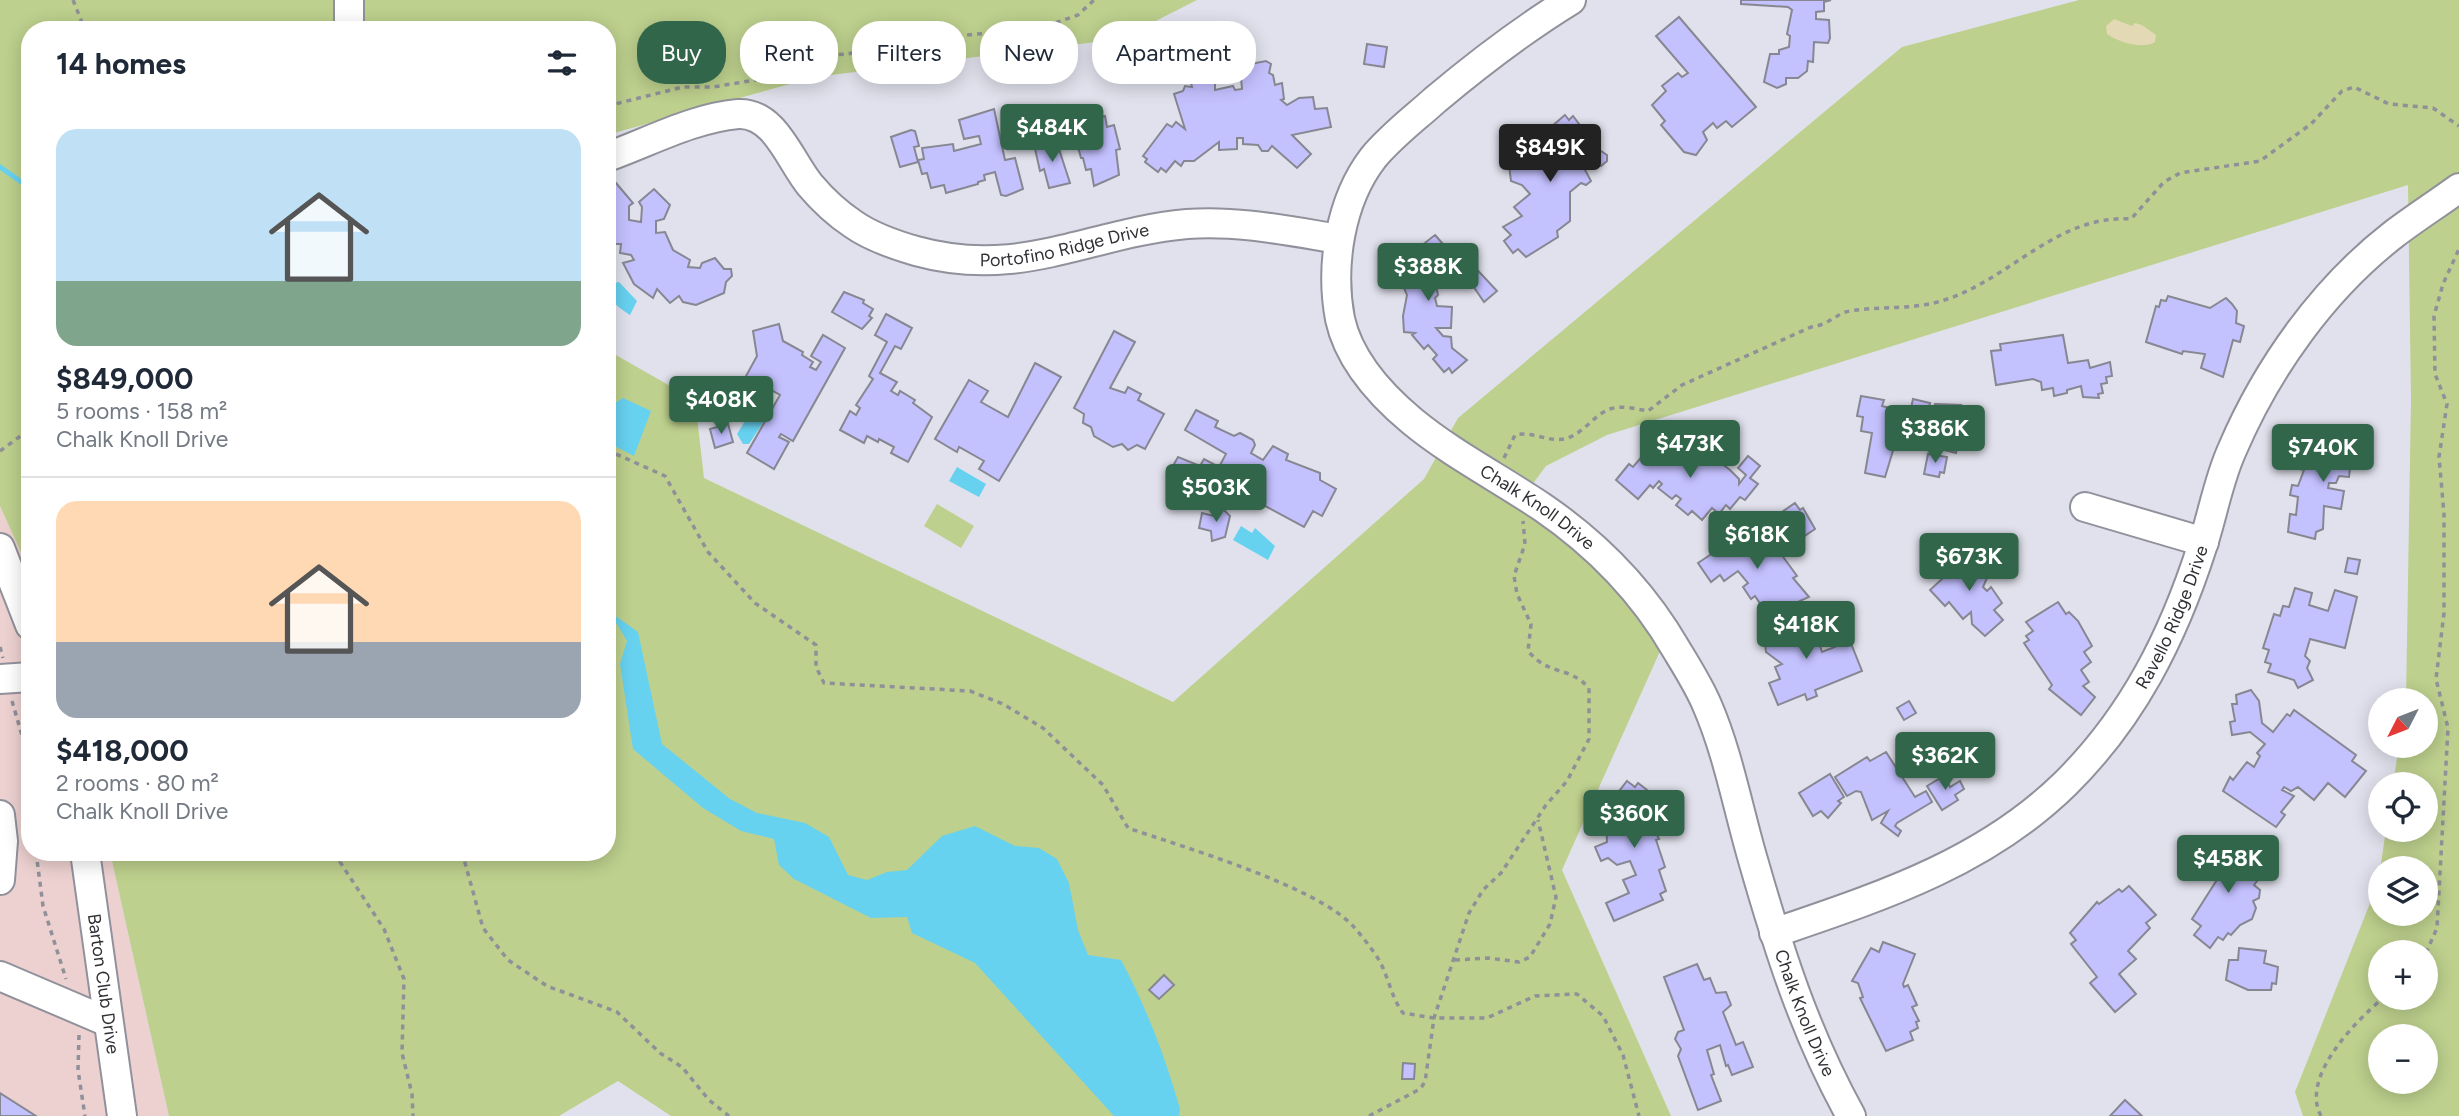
<!DOCTYPE html>
<meta charset="utf-8">
<style>
:root{--surface:#fff;--page:#f6f6f7;--text:#1f2937;--muted:#747a83;--line:#e0e1e3;--accent:#31664b}
body{margin:0;font-family:Figtree,sans-serif;background:var(--page);color:var(--text);height:100vh;display:flex;flex-direction:column;font-size:26px;white-space:nowrap}
*{box-sizing:border-box;margin:0}
p{font-size:23px;color:var(--muted)}
.icon{flex:none;width:38px;height:38px;fill:none;stroke:currentColor;stroke-width:2;stroke-linecap:round;stroke-linejoin:round}
.map{position:relative;flex:1;overflow:hidden}
.drawer{position:absolute;left:21px;top:21px;width:595px;height:840px;display:flex;flex-direction:column;background:var(--surface);border-radius:28px;box-shadow:0 4px 18px #0003}
.drawer>*{flex:none}
.hud{position:absolute;left:637px;top:21px;width:665px;height:63px;display:flex;gap:14px}
.needle{width:46px;rotate:228deg}
.tools{position:absolute;left:2368px;top:688px;display:grid;gap:14px}
.tools a{display:grid;place-items:center;width:70px;height:70px;border-radius:50%;background:var(--surface);box-shadow:0 4px 18px #0003;font-size:35px}
.price{position:absolute;translate:-50% -60px;padding:0 16px;border-radius:7px;background:var(--accent);color:#fff;font-size:23px;line-height:46px;filter:drop-shadow(0 2px 4px #0008)}
.price::after{content:'';position:absolute;left:50%;top:42px;width:21px;height:16px;margin-left:-10px;background:inherit;clip-path:polygon(0 0,100% 0,50% 100%)}
.price.selected{background:#222;color:#fff}
ul{padding:0;list-style:none}
li{display:grid;align-content:center;gap:14px;height:371px;padding:0 35px}
li+li{border-top:2px solid var(--line)}
li span{display:grid;place-items:center;height:217px;border-radius:21px;color:#555}
li>.icon{margin-inline-start:auto}
span .icon{width:126px;height:126px;fill:#fffc;stroke-width:1}
li b{font-size:30px}
h2{display:flex;justify-content:space-between;align-items:center;height:84px;padding:0 35px;font-size:30px}
.chip{padding:0 24px;border-radius:28px;background:var(--surface);box-shadow:0 4px 18px #0003;font-size:24px;line-height:63px}
.chip.selected{background:var(--accent);color:#fff}
.map>svg:first-child{display:block}
</style>
<div class="map">
<svg width="2459" height="1116" viewBox="0 0 2459 1116">
<rect width="100%" height="100%" fill="#e1e1ed"/>
<polygon fill="#ecd1d0" points="0,506 30,572 30,852 110,852 169,1116 0,1116"/>
<g fill="#bdd08d" fill-rule="evenodd">
<polygon points="0,0 1197,0 1120,39 815,77 607,135 607,30 30,30 30,572 0,506"/>
<path d="M2079,0H2459V1116H2303L2295,1092L2378,883L2386,830H2426V784H2393L2399,746H2426V700H2406L2411,400L2408,185L1607,435L1546,466L1532,485L1528,514L1604,575L1661,649L1562,870L1671,1116H671L618,1081L559,1116H169L110,852H607V350L695,400L704,478L1173,702L1424,479L1458,418L1902,47ZM2380,868H2426V914H2380ZM2380,952H2426V998H2380ZM2380,1036H2426V1082H2380Z"/>
<polygon points="937,504 974,526 961,548 924,526"/>
</g>
<path fill="#e3d9b4" d="M2114,19L2132,26L2135,23L2142,25L2156,35L2155,42C2143,50 2118,42 2107,34L2106,26Z"/>
<g fill="#67d2f0">
<path d="M619,282L637,301L630,315C618,307 607,300 607,284Z"/>
<polygon points="623,398 651,411 634,456 607,442 607,408"/>
<polygon points="757,407 768,415 749,444 743,444 737,434 753,408"/>
<polygon points="957,467 986,484 979,497 949,481"/>
<polygon points="1241,526 1252,533 1255,528 1275,546 1268,560 1233,540"/>
<path d="M607,610L638,632L662,744L730,799L757,813L805,823L829,837L848,875L867,880L887,872L907,870L942,836L975,826L1015,846L1039,848L1057,859L1069,883L1078,930L1088,955L1121,960C1147,1009 1165,1056 1180,1109L1179,1116H1114L975,963L912,933L907,917L871,918L794,879L779,865L774,839L741,831L703,808L633,749L620,664L627,641L617,624L607,618Z"/>
</g>
<g fill="none" stroke-linecap="round" stroke-linejoin="round">
<polyline stroke="#67d2f0" stroke-width="5" points="0,167 30,188"/>
</g>
<g fill="#c4c1ff" stroke="#878792" stroke-width="2">
<polygon points="1741,0 1831,0 1824,2 1824,11 1816,12 1816,19 1829,20 1830,38 1828,43 1814,42 1813,62 1808,61 1807,71 1798,78 1786,78 1786,84 1777,88 1764,82 1770,54 1779,54 1779,50 1789,47 1790,36 1787,34 1792,10 1788,7 1741,4"/>
<polygon points="1679,17 1756,107 1732,127 1726,121 1717,128 1713,123 1703,132 1707,140 1696,155 1684,152 1661,125 1665,121 1652,105 1666,91 1662,86 1678,73 1682,77 1688,73 1656,36"/>
<polygon points="1367,44 1387,47 1384,67 1364,64"/>
<polygon points="1266,61 1271,64 1269,73 1273,75 1275,85 1282,83 1284,99 1281,100 1287,105 1299,98 1313,97 1315,109 1327,108 1331,127 1292,135 1311,154 1297,168 1272,146 1268,151 1262,151 1258,145 1243,144 1243,138 1237,138 1237,149 1219,150 1219,142 1194,161 1184,161 1181,166 1175,161 1166,172 1161,168 1158,172 1145,162 1147,159 1143,156 1167,124 1172,127 1176,122 1185,129 1174,94 1183,91 1185,86 1192,87 1190,78 1206,73 1212,79 1215,78 1215,90 1233,86 1235,90 1242,89 1240,66"/>
<polygon points="994,109 1005,160 1015,158 1023,189 1006,196 1001,195 995,172 984,175 985,180 978,182 978,184 946,193 944,185 931,188 927,173 922,174 918,160 924,159 922,148 953,144 954,151 981,144 979,136 964,139 959,120"/>
<polygon points="1095,115 1096,118 1105,116 1107,127 1114,125 1120,149 1116,150 1119,175 1094,186 1091,169 1086,170 1083,158 1081,158 1074,132 1079,131 1076,120"/>
<polygon points="1565,115 1569,120 1573,116 1598,149 1607,155 1607,161 1601,166 1592,162 1584,168 1591,181 1586,185 1581,183 1570,192 1570,221 1557,231 1558,237 1526,257 1518,249 1513,253 1504,241 1511,235 1503,227 1522,216 1514,207 1530,194 1522,185 1511,181 1509,165 1542,142 1553,130 1551,127"/>
<polygon points="911,130 915,131 919,146 914,147 918,162 900,167 891,137"/>
<polygon points="1051,140 1057,143 1070,183 1049,188 1044,169 1040,171 1035,149 1038,143"/>
<polygon points="616,183 633,203 629,206 629,220 641,222 642,207 639,202 654,189 670,205 664,219 656,221 656,233 665,232 673,250 690,260 688,267 700,268 702,263 715,258 724,269 731,269 732,276 726,282 724,293 696,305 683,302 679,296 670,303 657,289 653,298 634,284 623,263 634,260 631,255 620,253 621,244 607,244 607,190"/>
<polygon points="1435,235 1451,253 1435,267 1445,278 1436,286 1438,295 1435,298 1437,306 1452,307 1451,328 1436,328 1443,336 1451,337 1452,348 1467,360 1452,373 1449,368 1444,372 1433,359 1437,355 1428,345 1424,349 1412,335 1415,333 1404,332 1403,316 1407,295 1404,288 1407,281 1394,267"/>
<polygon points="1468,260 1497,291 1484,302 1460,267"/>
<polygon points="844,292 864,300 863,303 873,309 869,316 872,318 862,329 832,312"/>
<polygon points="2168,296 2210,308 2226,298 2232,304 2237,311 2236,323 2244,326 2240,342 2233,340 2223,377 2201,368 2205,354 2183,351 2182,354 2146,342 2156,306 2159,307 2161,300 2166,301"/>
<polygon points="886,314 912,328 901,349 895,346 880,373 897,382 891,391 898,395 900,391 915,400 913,403 932,417 908,462 891,453 894,447 879,439 878,442 867,436 864,443 840,430 850,411 856,415 860,408 856,405 873,379 869,376 887,342 875,335"/>
<polygon points="779,324 783,341 803,352 802,355 813,362 810,367 816,370 821,362 811,356 823,335 845,348 793,441 781,434 779,437 789,442 774,469 747,453 780,395 746,376 757,356 753,331"/>
<polygon points="1114,331 1135,342 1110,388 1125,393 1128,387 1141,394 1138,400 1164,414 1145,449 1137,445 1128,450 1122,444 1113,447 1094,436 1091,427 1083,423 1084,414 1074,408"/>
<polygon points="2063,335 2068,363 2088,360 2090,368 2110,362 2112,376 2106,377 2107,383 2101,384 2103,393 2098,394 2099,398 2083,397 2081,386 2067,390 2067,393 2054,396 2053,388 2042,390 2041,382 2033,379 1996,385 1991,351 2001,350 2000,344"/>
<polygon points="1035,363 1061,377 999,481 979,469 984,461 959,447 957,452 935,439 969,380 988,391 981,402 1008,417"/>
<polygon points="1861,396 1884,400 1882,406 1910,413 1913,399 1930,403 1929,408 1934,409 1935,404 1961,405 1955,436 1959,437 1956,453 1929,446 1930,440 1924,439 1921,444 1903,440 1902,446 1895,444 1885,477 1865,473 1872,433 1861,431 1863,417 1857,416"/>
<polygon points="1196,410 1218,421 1215,427 1234,436 1240,433 1253,440 1255,445 1251,453 1263,460 1273,446 1288,454 1286,460 1320,473 1320,480 1336,489 1322,516 1313,511 1304,527 1230,487 1221,503 1169,473 1178,457 1200,466 1204,459 1219,467 1226,454 1185,430"/>
<polygon points="728,424 733,442 715,448 710,429"/>
<polygon points="2347,435 2371,441 2368,461 2351,460 2349,477 2339,476 2336,483 2329,483 2328,488 2344,491 2341,509 2324,506 2323,529 2316,532 2315,539 2288,532 2290,514 2296,515 2298,497 2290,495 2292,485 2298,486 2304,470 2299,469 2301,452 2327,460 2326,442 2329,440 2343,445"/>
<polygon points="1671,443 1688,458 1700,447 1730,470 1739,479 1739,484 1746,475 1738,468 1748,456 1760,466 1750,478 1758,484 1745,500 1740,497 1730,509 1726,505 1719,514 1712,508 1702,520 1692,511 1688,515 1676,505 1681,499 1676,495 1672,499 1658,488 1662,484 1659,481 1653,488 1650,485 1638,499 1616,480 1629,464 1633,467 1645,453 1650,458 1659,447 1664,451"/>
<polygon points="1928,454 1947,457 1944,473 1940,472 1939,477 1924,474"/>
<polygon points="1795,503 1800,510 1803,508 1815,529 1797,541 1779,514"/>
<polygon points="1220,506 1230,516 1225,537 1212,541 1211,531 1199,528 1202,513 1214,516"/>
<polygon points="1744,524 1755,539 1762,534 1778,556 1781,554 1797,576 1793,578 1809,597 1773,613 1767,605 1763,608 1755,596 1751,599 1743,587 1748,583 1738,571 1724,581 1720,575 1711,582 1698,563 1716,551 1720,556 1729,549 1733,555 1742,549 1731,533"/>
<polygon points="1974,550 1987,563 1976,574 1987,578 1983,587 1987,591 1991,587 2002,603 1994,610 2003,620 1985,636 1972,624 1971,612 1963,619 1949,602 1945,606 1930,590 1942,579 1936,572 1947,562 1953,568"/>
<polygon points="2348,558 2360,560 2357,574 2345,572"/>
<polygon points="2295,588 2312,593 2309,605 2328,611 2335,590 2357,597 2345,648 2310,639 2305,656 2310,661 2307,668 2313,680 2298,688 2294,680 2268,672 2271,664 2265,662 2269,650 2263,648 2274,614 2280,616 2283,606 2289,607"/>
<polygon points="2058,602 2066,614 2069,612 2078,621 2092,646 2084,652 2091,662 2081,670 2089,682 2083,686 2095,697 2081,715 2049,689 2052,685 2024,643 2029,640 2026,636 2033,631 2026,622"/>
<polygon points="1807,616 1811,617 1822,652 1850,641 1862,671 1815,690 1817,696 1807,700 1805,694 1778,705 1769,683 1780,679 1775,667 1782,664 1766,652 1765,644 1769,640 1766,631"/>
<polygon points="2251,690 2259,701 2262,723 2273,732 2287,714 2290,716 2294,710 2356,755 2352,761 2366,771 2345,797 2328,783 2314,800 2298,787 2291,791 2284,787 2282,790 2294,796 2281,812 2285,815 2276,827 2223,791 2230,777 2233,780 2247,762 2254,767 2260,756 2257,753 2265,744 2250,732 2232,735 2230,722 2235,721 2232,704 2237,704 2236,695"/>
<polygon points="1909,701 1916,713 1904,720 1897,708"/>
<polygon points="1886,752 1915,797 1926,791 1932,802 1897,823 1895,826 1901,831 1898,836 1881,823 1888,811 1872,820 1861,792 1856,791 1847,796 1835,777 1867,757 1870,761"/>
<polygon points="1830,774 1844,797 1838,801 1841,803 1828,818 1821,811 1813,816 1799,793"/>
<polygon points="1944,776 1950,787 1960,781 1964,789 1955,795 1958,800 1942,810 1927,786"/>
<polygon points="1627,781 1635,787 1638,783 1656,797 1652,803 1656,805 1647,817 1643,818 1652,824 1659,839 1656,840 1665,867 1659,870 1666,891 1660,894 1663,900 1614,921 1606,903 1629,893 1623,880 1636,875 1630,861 1617,865 1608,858 1601,861 1595,847 1607,842 1606,819 1610,815 1616,816 1618,808 1610,803"/>
<polygon points="2215,841 2239,859 2242,854 2250,861 2252,858 2267,868 2254,885 2260,890 2259,898 2253,901 2256,908 2252,919 2240,925 2231,935 2228,933 2223,940 2218,937 2210,948 2194,935 2201,926 2192,919 2220,875 2200,861"/>
<polygon points="2129,886 2156,915 2146,923 2150,928 2128,951 2136,959 2119,974 2136,994 2115,1012 2090,983 2097,977 2071,944 2076,940 2070,933 2097,902 2099,904 2119,889 2122,892"/>
<polygon points="1883,942 1915,954 1903,984 1904,987 1908,985 1917,1005 1912,1007 1919,1021 1916,1022 1918,1028 1910,1032 1913,1040 1886,1051 1860,998 1863,997 1858,983 1852,981 1871,948 1879,952"/>
<polygon points="2239,948 2266,951 2264,963 2278,967 2276,984 2272,983 2271,990 2248,990 2226,980 2229,960 2238,960"/>
<polygon points="1697,964 1704,980 1710,978 1716,993 1726,992 1731,1005 1723,1012 1736,1045 1743,1042 1753,1067 1732,1075 1728,1065 1726,1066 1720,1045 1707,1050 1714,1074 1711,1075 1721,1101 1698,1110 1678,1056 1681,1049 1675,1039 1678,1032 1684,1030 1664,977"/>
<polygon points="1164,975 1174,985 1159,999 1149,990"/>
<polygon points="1403,1063 1415,1064 1414,1079 1402,1079"/>
<polygon points="0,1093 36,1116 0,1116"/>
<polygon points="2125,1100 2142,1116 2110,1116"/>
</g>
<g fill="none" stroke-linecap="round" stroke-linejoin="round">
<g stroke="#91919c" stroke-width="32">
<g id="minor">
<path id="s1" d="M1571,0C1522,30 1479,63 1435,100C1414,119 1391,136 1373,158C1340,201 1330,266 1340,319C1349,360 1382,396 1412,421C1452,454 1499,478 1542,507C1596,544 1643,592 1676,649C1687,667 1699,686 1707,705C1728,753 1738,809 1753,860C1779,951 1805,1033 1851,1116"/>
<polyline points="349,30 349,0"/>
<path id="s2" d="M607,157C649,142 693,118 738,114C775,112 790,161 810,185C821,198 838,214 853,224C870,236 895,245 916,251C1021,280 1088,233 1187,224C1237,220 1289,231 1339,239"/>
<polyline points="2085,507 2204,542"/>
<polyline points="0,548 30,625"/>
<polyline points="0,679 30,677"/>
<polyline points="0,815 3,841 0,880"/>
<path id="s3" d="M85,852L122,1116"/>
<path id="s4" d="M1774,933C1879,897 1983,864 2065,784C2133,717 2173,637 2202,547C2213,514 2218,481 2232,450C2267,368 2323,289 2394,234C2415,218 2437,204 2459,188"/>
<polyline points="0,976 108,1022"/>
</g>
</g>
<g stroke="#909098" stroke-width="3.5" stroke-dasharray="5 5" stroke-linecap="butt">
<polyline points="73,0 85,30"/>
<polyline points="607,106 683,87 713,87 761,79 805,57 847,54 942,37 1038,29 1078,15 1094,0"/>
<path d="M607,450L665,476L708,552L755,603L816,645V667L824,683L970,691L1003,704L1043,728L1103,785L1128,828C1183,847 1316,886 1353,926C1362,936 1372,949 1379,960C1389,978 1391,997 1403,1013L1434,1018H1487L1535,996L1577,994L1603,1016L1623,1055L1639,1116"/>
<polyline points="0,451 30,429"/>
<path d="M1504,458L1515,435C1532,431 1548,442 1564,439C1583,435 1593,415 1610,409C1622,405 1636,409 1648,411L1682,385L1811,327C1830,325 1836,313 1850,311C1879,306 1912,310 1941,301C2008,282 2056,214 2131,219L2164,182L2180,173L2260,161L2311,124L2342,91L2354,87L2389,104L2433,108L2459,126"/>
<polyline points="0,647 3,658"/>
<polyline points="12,701 30,763"/>
<polyline points="36,852 43,906 66,979"/>
<polyline points="343,852 340,862 384,929 404,979 402,1053 412,1094 413,1116"/>
<polyline points="462,852 483,928 508,960 547,986 617,1012 660,1053 682,1067 709,1100 729,1116"/>
<polyline points="2426,953 2437,928 2448,728 2436,679 2444,613 2444,514 2439,457 2447,404 2435,374 2434,316 2443,284 2459,249"/>
<polyline points="1455,960 1488,958 1519,962 1530,957 1550,924 1556,897 1538,820"/>
<polyline points="79,1035 78,1070 85,1116"/>
<path d="M1369,1116L1420,1089L1425,1082L1434,1018L1469,913L1483,890L1501,873L1546,805L1567,781L1589,739V688C1568,665 1550,677 1528,651L1531,624L1517,594L1514,576L1525,544L1523,521"/>
<path d="M2321,1116C2300,1077 2355,1022 2383,998"/>
</g>
<use href="#minor" stroke="#fff" stroke-width="28"/>
</g>
<g text-anchor="middle" stroke-width="5" stroke-linejoin="round" paint-order="stroke">
<g font-size="18" fill="#303035" stroke="#eeeefb">
<text dy="6" stroke="none"><textPath href="#s2" startOffset="522">Portofino Ridge Drive</textPath></text>
<text dy="6" stroke="none"><textPath href="#s1" startOffset="702">Chalk Knoll Drive</textPath></text>
<text dy="6" stroke="none"><textPath href="#s4" startOffset="530">Ravello Ridge Drive</textPath></text>
<text dy="6" stroke="none"><textPath href="#s3" startOffset="133">Barton Club Drive</textPath></text>
<text dy="6" stroke="none"><textPath href="#s1" startOffset="1290">Chalk Knoll Drive</textPath></text>
</g>
</g>
</svg>
<div class="tools">
<a><svg class="needle" viewBox="-14 -14 28 28"><path d="M0-13l5 13h-10z" fill="#e53935"/><path d="M0 13l5-13h-10z" fill="#747a83"/></svg></a>
<a><svg class="icon" aria-label="locate" viewBox="0 0 24 24"><circle cx="12" cy="12" r="6"/><path d="M12 2v4M12 18v4M2 12h4M18 12h4"/></svg></a>
<a><svg class="icon" aria-label="layers" viewBox="0 0 24 24"><path d="M12 4l9 5-9 5-9-5zM3 14l9 5 9-5"/></svg></a>
<a>+</a>
<a>−</a>
</div>
<b class="price" style="left:1052px;top:164px">$484K</b>
<b class="price selected" style="left:1550px;top:184px">$849K</b>
<b class="price" style="left:1428px;top:303px">$388K</b>
<b class="price" style="left:721px;top:436px">$408K</b>
<b class="price" style="left:1935px;top:465px">$386K</b>
<b class="price" style="left:1690px;top:480px">$473K</b>
<b class="price" style="left:2323px;top:484px">$740K</b>
<b class="price" style="left:1216px;top:524px">$503K</b>
<b class="price" style="left:1757px;top:571px">$618K</b>
<b class="price" style="left:1969px;top:593px">$673K</b>
<b class="price" style="left:1806px;top:661px">$418K</b>
<b class="price" style="left:1945px;top:792px">$362K</b>
<b class="price" style="left:1634px;top:850px">$360K</b>
<b class="price" style="left:2228px;top:895px">$458K</b>
<div class="hud">
<a class="chip selected">Buy</a>
<a class="chip">Rent</a>
<a class="chip">Filters</a>
<a class="chip">New</a>
<a class="chip">Apartment</a>
</div>
<section class="drawer">
<h2>14 homes<svg class="icon" aria-label="filters" viewBox="0 0 24 24"><path d="M4 7h16M4 17h16"/><circle cx="9" cy="7" r="2"/><circle cx="15" cy="17" r="2"/></svg></h2>
<ul>
<li><span style="background:linear-gradient(#bfe0f5 70%,#7fa58c 0)"><svg class="icon" aria-label="home" viewBox="0 0 24 24"><path d="M3 11l9-7 9 7M6 9v11h12V9"/></svg></span><div><b>$849,000</b><p>5 rooms · 158 m²</p><p>Chalk Knoll Drive</p></div></li>
<li><span style="background:linear-gradient(#ffd9b3 65%,#9aa5b1 0)"><svg class="icon" aria-label="home" viewBox="0 0 24 24"><path d="M3 11l9-7 9 7M6 9v11h12V9"/></svg></span><div><b>$418,000</b><p>2 rooms · 80 m²</p><p>Chalk Knoll Drive</p></div></li>
</ul>
</section>
</div>
